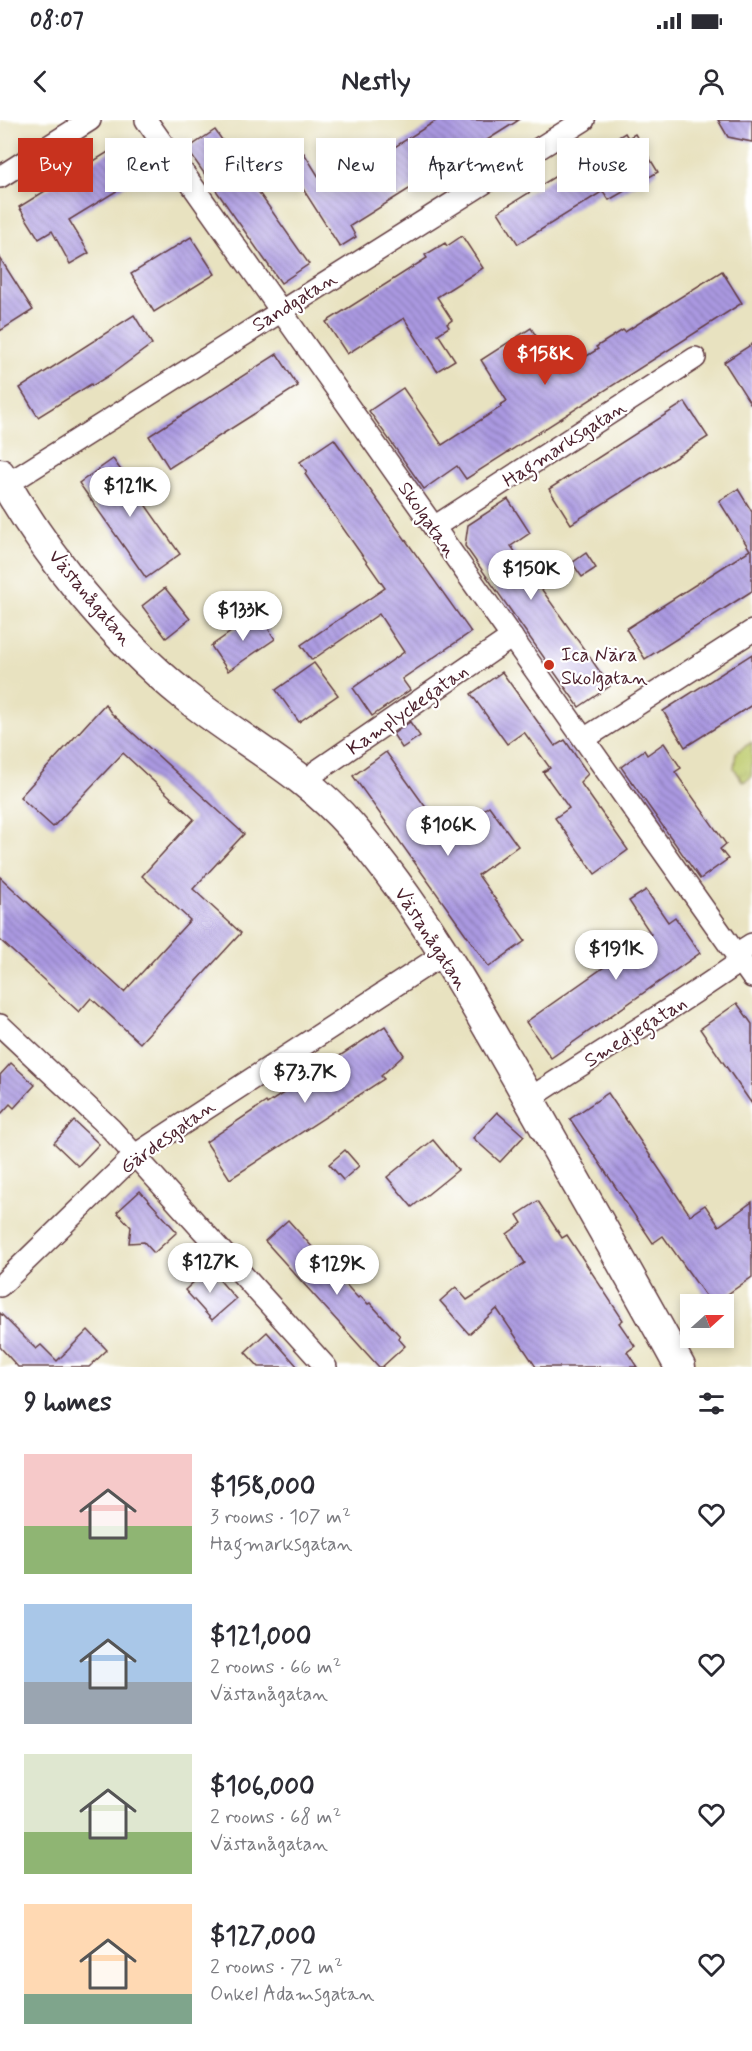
<!DOCTYPE html>
<meta charset="utf-8">
<style>
:root{--surface:#fff;--page:#f7f7f7;--text:#2b2b33;--muted:#7c7c81;--accent:#c8321e}
body{margin:0;font-family:Mynerve,sans-serif;background:var(--page);color:var(--text);height:100vh;display:flex;flex-direction:column;font-size:22px;white-space:nowrap}
*{box-sizing:border-box;margin:0}
p{font-size:20px;color:var(--muted)}
.icon{flex:none;width:33px;height:33px;fill:none;stroke:currentColor;stroke-width:2;stroke-linecap:round;stroke-linejoin:round}
.map{position:relative;height:1247px;overflow:hidden}
.panel{display:flex;flex-direction:column;background:var(--surface);flex:1}
.panel>*{flex:none}
.hud{position:absolute;left:18px;top:18px;width:717px;height:54px;display:flex;gap:12px}
.needle{width:39px;rotate:69deg}
.tools{position:absolute;left:680px;top:1174px;display:grid;gap:12px}
.tools a{display:grid;place-items:center;width:54px;height:54px;border-radius:0px;background:var(--surface);box-shadow:0 3px 9px #0003;font-size:30px}
.price{position:absolute;translate:-50% -51px;padding:0 14px;border-radius:21px;background:#fff;color:#222;font-size:20px;line-height:39px;filter:drop-shadow(0 2px 3px #0008)}
.price::after{content:'';position:absolute;left:50%;top:36px;width:18px;height:14px;margin-left:-9px;background:inherit;clip-path:polygon(0 0,100% 0,50% 100%)}
.price.current{background:var(--accent);color:#fff}
ul{padding:0;list-style:none}
li{display:flex;align-items:center;gap:18px;height:150px;padding:0 24px}
li span{display:grid;place-items:center;flex:none;width:168px;height:120px;border-radius:0px;color:#555}
li>.icon{margin-inline-start:auto}
span .icon{width:72px;height:72px;fill:#fffc;stroke-width:1}
li b{font-size:26px}
h2{display:flex;justify-content:space-between;align-items:center;height:72px;padding:0 24px;font-size:26px}
.chip{padding:0 21px;border-radius:0px;background:var(--surface);box-shadow:0 3px 9px #0003;font-size:21px;line-height:54px}
.chip.current{background:var(--accent);color:#fff}
.status{display:flex;justify-content:space-between;align-items:center;height:42px;padding:0 30px;background:var(--surface);direction:ltr}
.status svg{height:16px;fill:currentColor}
header{display:flex;justify-content:space-between;align-items:center;height:78px;padding:0 24px;background:var(--surface);font-size:27px;font-weight:800}
.map>svg:first-child{display:block}
</style>
<div class="status"><b>08:07</b><svg viewBox="0 0 49 12"><path d="M0 12V9h3v3zM5 12V6h3v6zM10 12V3h3v9zM15 12V0h3v12zM26 1h20v11H26zM47 4h2v5h-2z"/></svg></div>
<header><svg class="icon" aria-label="back" viewBox="0 0 24 24"><path d="M15 5l-7 7 7 7"/></svg>Nestly<svg class="icon" aria-label="person" viewBox="0 0 24 24"><circle cx="12" cy="8" r="4"/><path d="M4 21q1-7 8-7t8 7"/></svg></header>
<div class="map">
<svg width="752" height="1247" viewBox="0 0 752 1247">
<defs>
<pattern id="park-tufts" width="24" height="20" patternUnits="userSpaceOnUse" patternTransform="scale(1.5)"><rect width="24" height="20" fill="#becb6d"/><path d="M3 7l-1-3M5 7V3M7 7l1-3M15 17l-1-3M17 17v-4M19 17l1-3" fill="none" stroke="#a5ae5f"/></pattern>
<pattern id="building-back-hatch" width="6" height="6" patternUnits="userSpaceOnUse" patternTransform="scale(1.5)"><rect width="6" height="6" fill="#aa99e1"/><path d="M-1 5l2 2M0 0l6 6M5-1l2 2" fill="none" stroke="#8c7cb7"/></pattern>
</defs>
<rect width="100%" height="100%" fill="#fff"/>
<filter id="ink" filterUnits="userSpaceOnUse"><feTurbulence type="fractalNoise" baseFrequency=".0167" numOctaves="2"/><feDisplacementMap in="SourceGraphic" scale="12" xChannelSelector="R" yChannelSelector="G"/><feConvolveMatrix kernelMatrix="1 2 1 2 8 2 1 2 1" color-interpolation-filters="sRGB"/></filter>
<filter id="wash" filterUnits="userSpaceOnUse"><feTurbulence type="fractalNoise" baseFrequency=".008" numOctaves="4" result="noise"/><feDisplacementMap in="SourceGraphic" scale="24" xChannelSelector="R" yChannelSelector="G"/><feGaussianBlur stdDeviation="1.35" result="paint"/><feColorMatrix in="noise" values="0 0 0 0 0 0 0 0 0 0 0 0 0 0 0 0 0 1.4 0 .05"/><feComposite in="paint" operator="in"/></filter>
<g filter="url(#wash)">
<rect width="100%" height="100%" fill="#e8e2c0"/>
<polygon fill="url(#park-tufts)" stroke="#84754c" stroke-width="1.5" points="752,622 752,657 743,662 734,648 736,632"/>
<g id="blocks">
<g fill="url(#building-back-hatch)">
<polygon points="437,0 519,0 350,106 356,117 340,127 287,44 304,33 327,70"/>
<polygon points="718,0 752,0 752,22 728,17"/>
<polygon points="215,10 309,144 281,163 187,29"/>
<polygon points="625,13 628,18 635,14 658,52 609,80 603,71 518,124 498,92"/>
<polygon points="126,21 146,53 69,100 89,133 70,144 52,111 39,119 19,87"/>
<polygon points="462,116 483,148 437,177 452,200 447,204 449,207 438,214 455,240 437,251 404,198 347,234 326,202 427,138 425,135 445,123 447,126"/>
<polygon points="191,117 215,154 154,192 131,154"/>
<polygon points="0,138 33,190 0,211"/>
<polygon points="722,151 742,183 466,359 457,346 424,369 369,291 403,268 442,325 501,287 500,285 507,281 481,240 531,208 560,253 598,229 596,227 623,210 625,212"/>
<polygon points="134,195 152,224 113,253 92,266 91,264 38,297 20,268"/>
<polygon points="752,224 752,286 724,242"/>
<polygon points="277,234 298,266 169,348 149,316"/>
<polygon points="685,282 708,317 571,404 549,369"/>
<polygon points="334,319 471,512 402,559 410,570 372,596 353,568 404,532 379,494 312,540 301,525 385,468 305,354 307,352 300,342"/>
<polygon points="113,339 180,434 146,458 79,363"/>
<polygon points="738,369 752,392 752,471 645,539 626,509 750,430 719,381"/>
<polygon points="508,379 530,413 511,426 610,566 579,587 465,426 468,405"/>
<polygon points="586,433 596,448 582,457 572,443"/>
<polygon points="165,468 190,499 166,518 142,486"/>
<polygon points="258,493 275,519 228,551 211,526"/>
<polygon points="752,534 752,585 685,627 663,591"/>
<polygon points="314,543 338,575 299,602 276,570"/>
<polygon points="502,552 555,626 565,620 588,654 580,662 628,730 595,754 555,698 569,688 543,652 550,648 524,612 507,624 471,574"/>
<polygon points="105,584 111,593 244,714 193,769 241,813 140,923 91,878 79,892 0,820 0,757 124,872 190,800 142,756 194,699 123,633 53,707 20,677"/>
<polygon points="410,602 420,616 402,628 393,614"/>
<polygon points="664,623 681,648 675,652 726,724 720,729 728,739 700,759 621,647 644,630 647,635"/>
<polygon points="386,632 432,696 435,695 449,714 489,686 518,726 478,755 525,821 489,847 353,656"/>
<polygon points="646,770 668,802 675,797 700,833 551,938 526,902 651,814 629,781"/>
<polygon points="737,883 752,904 752,984 700,909"/>
<polygon points="385,906 404,935 381,956 384,959 230,1059 206,1022 266,982 267,984"/>
<polygon points="11,943 35,965 14,988 10,984 0,995 0,955"/>
<polygon points="608,973 690,1095 705,1085 719,1106 752,1082 752,1157 712,1185 663,1116 653,1123 570,999"/>
<polygon points="497,992 524,1016 500,1042 473,1018"/>
<polygon points="74,1001 99,1024 78,1046 54,1023"/>
<polygon points="433,1020 458,1050 412,1087 387,1057"/>
<polygon points="345,1030 359,1046 343,1060 329,1044"/>
<polygon points="140,1071 177,1112 154,1133 144,1122 129,1123 131,1107 117,1092"/>
<polygon points="538,1081 562,1118 567,1115 623,1200 619,1203 635,1226 627,1232 637,1247 536,1247 497,1189 469,1214 440,1181 456,1167 467,1180 525,1143 507,1114 522,1103 517,1095"/>
<polygon points="288,1100 358,1178 360,1176 368,1184 370,1183 400,1216 398,1218 405,1226 382,1247 379,1247 265,1121"/>
<polygon points="209,1148 236,1179 212,1200 185,1170"/>
<polygon points="0,1193 36,1229 41,1225 57,1241 88,1210 107,1230 89,1247 18,1247 0,1227"/>
<polygon points="267,1212 298,1247 259,1247 245,1232"/>
</g>
</g>
</g>
<g filter="url(#ink)">
<use href="#blocks" fill-opacity="0" stroke="#623c41" stroke-width="1.5"/>
<g fill="none" stroke-linecap="round" stroke-linejoin="round">
<g stroke="#623c41" stroke-width="24">
<g id="street">
<polyline points="146,0 752,857"/>
<polyline points="0,57 90,0"/>
<polyline points="6,365 584,0"/>
<polyline points="434,407 695,238"/>
<polyline points="584,619 752,511"/>
<polyline points="306,664 317,651 512,517"/>
<polyline points="736,834 752,824"/>
<polyline points="0,905 111,1009 326,1247"/>
<path d="M529,979C599,932 672,890 741,841"/>
<polyline points="0,1166 135,1035 445,833"/>
</g>
</g>
<g stroke="#623c41" stroke-width="33">
<path id="secondary" d="M0,354C46,436 112,517 185,576C240,620 305,653 351,706C423,789 475,884 529,979C579,1068 631,1157 680,1247"/>
</g>
<use href="#street" stroke="#fff" stroke-width="21"/>
<use href="#secondary" stroke="#fff" stroke-width="30"/>
</g>
</g>
<circle fill="#c8321e" stroke="#fff" stroke-width="2" cx="549" cy="545" r="6"/>
<g text-anchor="middle" stroke-width="4.5" stroke-linejoin="round" paint-order="stroke">
<g font-size="20" fill="#4a1f2b" stroke="#fff">
<text transform="translate(294 181) rotate(-32)" y="7">Sandgatan</text>
<text transform="translate(564 323) rotate(-33)" y="7">Hagmarksgatan</text>
<text transform="translate(428 399) rotate(55)" y="7">Skolgatan</text>
<text transform="translate(91 477) rotate(50)" y="7">Västanågatan</text>
<text transform="translate(407 589) rotate(-35)" y="7">Kamplyckegatan</text>
<text transform="translate(432 818) rotate(57)" y="7">Västanågatan</text>
<text transform="translate(635 911) rotate(-32)" y="7">Smedjegatan</text>
<text transform="translate(167 1016) rotate(-36)" y="7">Gärdesgatan</text>
</g>
<g font-size="20" fill="#4a1f2b" stroke="#fff" text-anchor="start">
<text x="561" y="541">Ica Nära<tspan x="561" dy="23">Skolgatan</tspan></text>
</g>
</g>
</svg>
<div class="tools">
<a><svg class="needle" viewBox="-14 -14 28 28"><path d="M0-13l5 13h-10z" fill="#e53935"/><path d="M0 13l5-13h-10z" fill="#7c7c81"/></svg></a>
</div>
<b class="price current" style="left:545px;top:266px">$158K</b>
<b class="price" style="left:130px;top:398px">$121K</b>
<b class="price" style="left:531px;top:481px">$150K</b>
<b class="price" style="left:243px;top:522px">$133K</b>
<b class="price" style="left:448px;top:737px">$106K</b>
<b class="price" style="left:616px;top:861px">$191K</b>
<b class="price" style="left:305px;top:984px">$73.7K</b>
<b class="price" style="left:210px;top:1174px">$127K</b>
<b class="price" style="left:337px;top:1176px">$129K</b>
<div class="hud">
<a class="chip current">Buy</a>
<a class="chip">Rent</a>
<a class="chip">Filters</a>
<a class="chip">New</a>
<a class="chip">Apartment</a>
<a class="chip">House</a>
</div>
</div>
<section class="panel">
<h2>9 homes<svg class="icon" aria-label="filters" viewBox="0 0 24 24"><path d="M4 7h16M4 17h16"/><circle cx="9" cy="7" r="2"/><circle cx="15" cy="17" r="2"/></svg></h2>
<ul>
<li><span style="background:linear-gradient(#f6c9c9 60%,#8fb573 0)"><svg class="icon" aria-label="home" viewBox="0 0 24 24"><path d="M3 11l9-7 9 7M6 9v11h12V9"/></svg></span><div><b>$158,000</b><p>3 rooms · 107 m²</p><p>Hagmarksgatan</p></div><svg class="icon" aria-label="heart" viewBox="0 0 24 24"><path d="M12 20l-8-8c-3-5 5-10 8-4 3-6 11-1 8 4z"/></svg></li>
<li><span style="background:linear-gradient(#a9c7e8 65%,#9aa5b1 0)"><svg class="icon" aria-label="home" viewBox="0 0 24 24"><path d="M3 11l9-7 9 7M6 9v11h12V9"/></svg></span><div><b>$121,000</b><p>2 rooms · 66 m²</p><p>Västanågatan</p></div><svg class="icon" aria-label="heart" viewBox="0 0 24 24"><path d="M12 20l-8-8c-3-5 5-10 8-4 3-6 11-1 8 4z"/></svg></li>
<li><span style="background:linear-gradient(#dfe7d0 65%,#8fb573 0)"><svg class="icon" aria-label="home" viewBox="0 0 24 24"><path d="M3 11l9-7 9 7M6 9v11h12V9"/></svg></span><div><b>$106,000</b><p>2 rooms · 68 m²</p><p>Västanågatan</p></div><svg class="icon" aria-label="heart" viewBox="0 0 24 24"><path d="M12 20l-8-8c-3-5 5-10 8-4 3-6 11-1 8 4z"/></svg></li>
<li><span style="background:linear-gradient(#ffd9b3 75%,#7fa58c 0)"><svg class="icon" aria-label="home" viewBox="0 0 24 24"><path d="M3 11l9-7 9 7M6 9v11h12V9"/></svg></span><div><b>$127,000</b><p>2 rooms · 72 m²</p><p>Onkel Adamsgatan</p></div><svg class="icon" aria-label="heart" viewBox="0 0 24 24"><path d="M12 20l-8-8c-3-5 5-10 8-4 3-6 11-1 8 4z"/></svg></li>
</ul>
</section>
